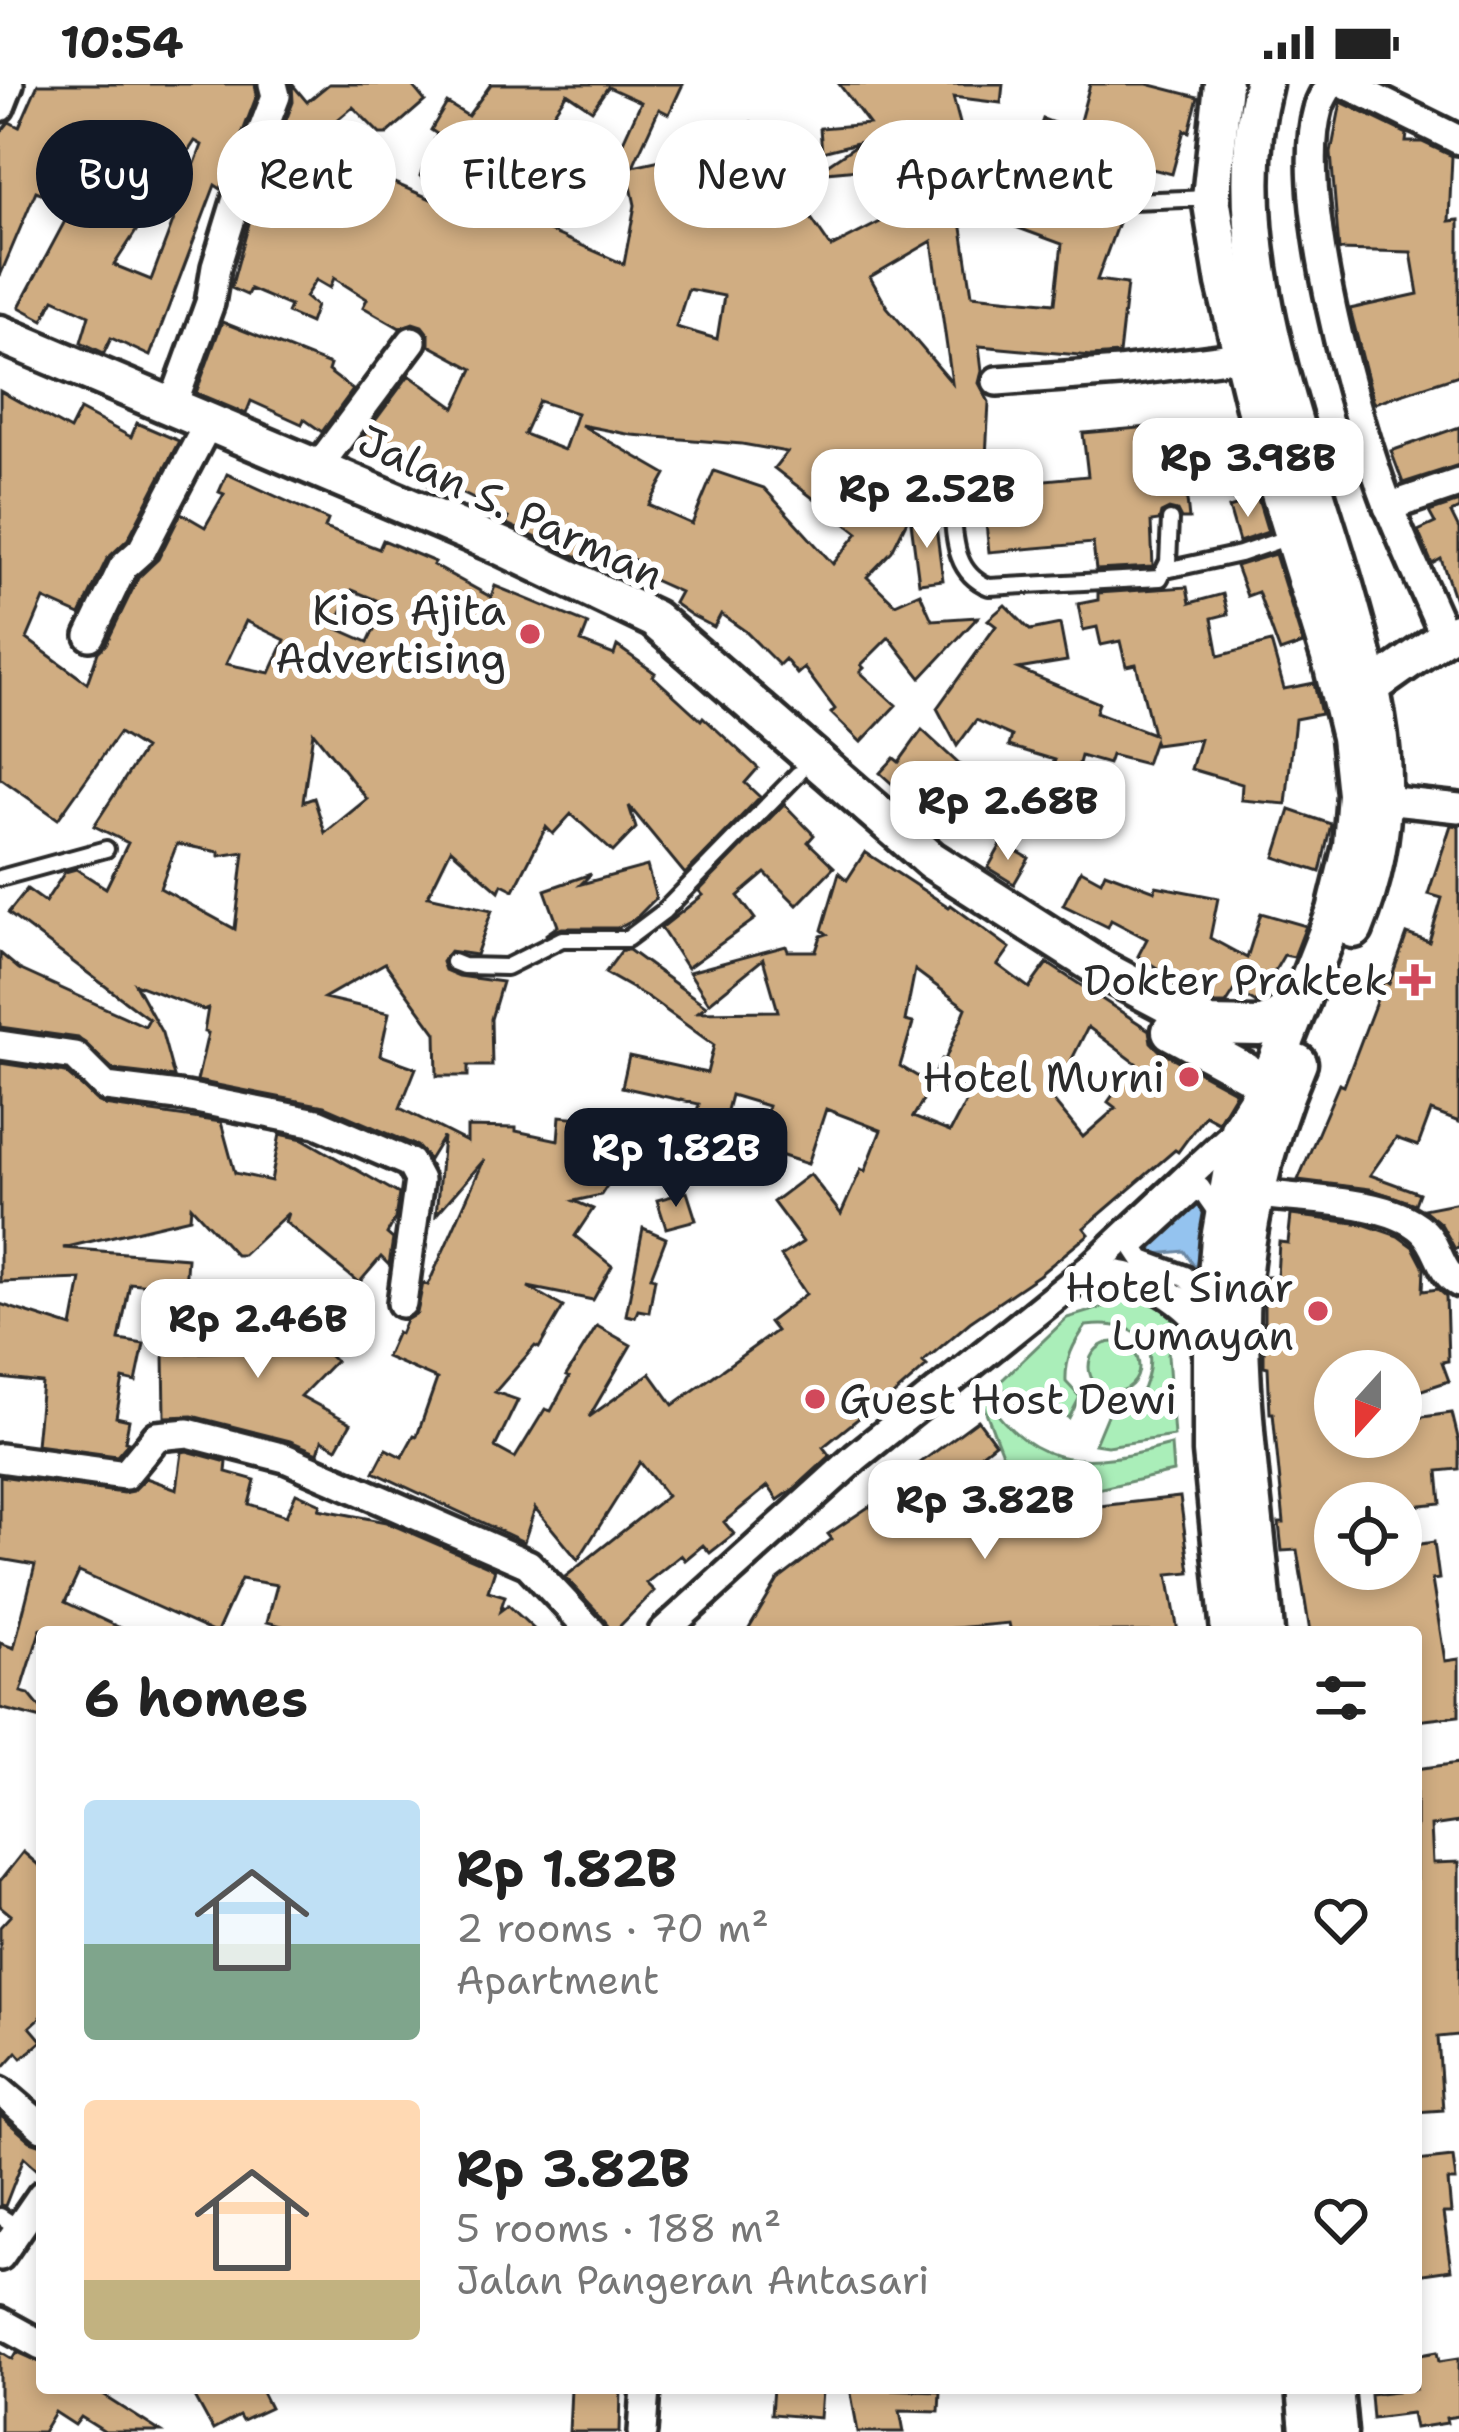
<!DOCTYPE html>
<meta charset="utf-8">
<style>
:root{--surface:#fff;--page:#f6f6f6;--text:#222;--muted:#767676;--accent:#111827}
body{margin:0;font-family:"Shantell Sans",sans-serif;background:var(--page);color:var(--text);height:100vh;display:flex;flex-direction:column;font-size:45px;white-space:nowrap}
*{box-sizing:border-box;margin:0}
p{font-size:39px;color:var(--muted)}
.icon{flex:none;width:66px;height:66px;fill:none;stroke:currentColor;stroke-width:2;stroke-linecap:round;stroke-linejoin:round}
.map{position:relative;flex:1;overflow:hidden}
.sheet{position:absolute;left:36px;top:1542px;width:1386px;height:768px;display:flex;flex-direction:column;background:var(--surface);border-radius:12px;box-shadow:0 6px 18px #0003}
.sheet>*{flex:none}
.top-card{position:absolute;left:36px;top:36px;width:1389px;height:108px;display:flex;gap:24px}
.needle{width:78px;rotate:201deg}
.buttons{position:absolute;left:1314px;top:1266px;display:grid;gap:24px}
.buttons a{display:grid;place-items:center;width:108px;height:108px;border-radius:50%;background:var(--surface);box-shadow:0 6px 18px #0003;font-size:60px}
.price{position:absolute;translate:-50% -102px;padding:0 27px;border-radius:24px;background:#fff;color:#222;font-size:39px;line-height:78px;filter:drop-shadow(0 3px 6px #0008)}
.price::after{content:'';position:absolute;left:50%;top:72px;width:36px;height:27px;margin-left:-18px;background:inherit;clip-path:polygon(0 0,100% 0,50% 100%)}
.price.on{background:var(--accent);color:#fff}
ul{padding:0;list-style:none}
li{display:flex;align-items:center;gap:36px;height:300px;padding:0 48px}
li span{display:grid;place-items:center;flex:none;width:336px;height:240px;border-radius:12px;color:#555}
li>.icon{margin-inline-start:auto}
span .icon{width:144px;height:144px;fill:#fffc;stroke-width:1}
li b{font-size:51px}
h2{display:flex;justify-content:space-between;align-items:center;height:144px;padding:0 48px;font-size:51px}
.chip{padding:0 42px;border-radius:54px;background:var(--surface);box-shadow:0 6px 18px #0003;font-size:42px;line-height:108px}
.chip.on{background:var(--accent);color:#fff}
.status{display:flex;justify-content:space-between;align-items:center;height:84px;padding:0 60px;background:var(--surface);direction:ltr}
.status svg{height:33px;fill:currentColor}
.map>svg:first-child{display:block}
</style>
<div class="status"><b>10:54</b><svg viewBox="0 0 49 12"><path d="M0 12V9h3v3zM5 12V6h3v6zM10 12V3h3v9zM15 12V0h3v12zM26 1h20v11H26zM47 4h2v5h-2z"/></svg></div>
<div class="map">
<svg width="1459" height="2348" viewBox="0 0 1459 2348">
<rect width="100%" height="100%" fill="#fff"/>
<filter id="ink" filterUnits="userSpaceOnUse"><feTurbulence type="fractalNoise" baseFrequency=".00833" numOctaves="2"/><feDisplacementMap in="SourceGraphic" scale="24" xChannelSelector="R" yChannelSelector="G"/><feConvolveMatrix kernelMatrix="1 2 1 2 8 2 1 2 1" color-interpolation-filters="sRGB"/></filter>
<g filter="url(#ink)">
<g fill="#aaeeb9" stroke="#6a8c72" stroke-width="3">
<path d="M1143,1211L1168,1225L1174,1237L1168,1271L1174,1352L1107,1362L1095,1360L1112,1319L1139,1314C1165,1262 1142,1236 1086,1242C1073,1260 1065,1276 1066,1298L1080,1313L1069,1334C1049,1322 1040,1312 1016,1321L999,1299L1067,1234Z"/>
<circle cx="1114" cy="1283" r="25"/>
<path d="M984,1313C1037,1389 1089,1383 1171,1361L1173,1388L1053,1415L1031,1400V1410L1018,1411L981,1315Z"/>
</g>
<polygon fill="#94c3ef" stroke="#6a86a1" stroke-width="3" points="1199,1112 1208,1123 1196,1185 1184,1167 1146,1171 1141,1165"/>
<g fill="#d0ad82" stroke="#2b2b2b" stroke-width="3" fill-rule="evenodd">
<path d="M38,0H255L257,11L221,105L215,101L150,272L111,254L104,269L81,258L89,231L54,215L43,236L19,223L73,122L36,107L0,192V49L9,38L19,43ZM195,57L202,61L151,196L114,181Z"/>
<path d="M292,0L307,18L329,0H411L425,17L387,50H380L353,23L318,52L341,64L336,74L452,124L420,92L437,50L431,46L447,19L468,32L491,0H683L669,30L659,25L633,82L725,62L721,46L751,38L763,83L746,88L752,132L791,105L831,163L886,135L945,86L894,92L893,82L815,89L861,58L822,68L820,44L869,40L839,0H1003L1001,19L953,13L967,66L954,70L965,115L958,117L972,211L1055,219L1062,160L1005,139L1043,35L1077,48L1090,0H1147L1198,13L1189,48L1184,46L1172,90L1140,82L1131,106L1121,113L1123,125L1097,196L1127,200L1119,270L1091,272L979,262L982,287L979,299L989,318L986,373L912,374L896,414L914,422L892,467L867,493L895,520L920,509L932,536L978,533L921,594L889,553L861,581L864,584L860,588L896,621L861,658L831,629L835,625L804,584L797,590L785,575L779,581L745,547L721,530L714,543L691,531L674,519L680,508L638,489L642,479L603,463L597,480L578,473L505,439L508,434L491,427L492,424L449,403L440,410L363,353L409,291L455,324L473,285L429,261V251L422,242L413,239L400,244L363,223L367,215L334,194L330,204L316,196L305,213L316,222L310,239L287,229L290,222L250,205L247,211L231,204L256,114L293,18ZM608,3L641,18L622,60L635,121L624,180L540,143L557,102L572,112L595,79L543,44L567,9L592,26ZM932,157L952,299L887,223L870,193ZM688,205L724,212L717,255L676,243ZM539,317L577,329L564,366L524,350ZM581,341L632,351L742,360L787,368L774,384L858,449L833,480L764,404L714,387L692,440L649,421L666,390Z"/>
<polygon points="1341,18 1407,50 1406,58 1422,58 1452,72 1449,137 1459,136 1459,291 1374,319 1350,225 1418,210 1411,168 1339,166 1331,69"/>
<polygon points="222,238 330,281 328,287 353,306 322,348 304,335 302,340 251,317 246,330 196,309"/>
<path d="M0,307L70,346L80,326L131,353L137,339L179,357L128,455L107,475L80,531L44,515L27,555L87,599L98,568L106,560L138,494L158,475L181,429L205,443L224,410L219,408L227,390L328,436L325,444L379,465L383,456L435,478L433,481L491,513L495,502L588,540L581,558L614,571L617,562L655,589L653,592L701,636L703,633L758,684L745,699L760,713L685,790L629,722L636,744L613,768L571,730L553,750L546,743L514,806L502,800L499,807L451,765L428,812L492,826L476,871L450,867L442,878L445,886L459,892L502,898L491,935L492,982H468V992H437L436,949L385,879L324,914L389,929L380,971L416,984L400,1024L467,1058V1043L516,1044V1047L558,1056L560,1032L583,1034L582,1041L615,1043L612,1094L601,1111L574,1117L593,1125L575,1152L612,1182L593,1216L528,1203L563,1223L539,1264L535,1262L495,1308L518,1316L495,1363L515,1374L545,1325L551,1327L569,1293L566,1292L597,1242L631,1261L589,1333L650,1289L673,1321L776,1247L769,1238L806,1210L781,1172L803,1158L773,1118L810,1090L841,1130L861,1085L865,1087L881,1046L826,1025L808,1080L755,1063L768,1022L731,1011L725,1034L697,1027L699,1020L622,1003L629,972L707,989L714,961L649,914L605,889L622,866H629L706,922L698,928L778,927L763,875L709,919L689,888L786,862L788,867H816L821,852L827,850L822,846L839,789L847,796L865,768L949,823L951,821L1010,864L998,881L1029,904L1047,879L1149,946L1151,958L1160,967L1236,1008L1218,1038L1205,1031L1178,1068L1175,1066L1084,1144L1089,1150L1039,1191L970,1238L923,1278L927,1282L869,1333L865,1329L823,1363L830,1372L795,1404L778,1416L768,1402L724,1438L734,1450L710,1469L703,1461L685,1476L681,1471L646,1499L654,1507L614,1548H610L605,1536L565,1493L667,1412L640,1378L578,1476L535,1424L524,1458L374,1388L386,1365L402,1373L414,1351L417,1352L437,1295L386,1273L397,1248L400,1250L406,1236L417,1229L423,1199L428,1201L484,1076L436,1131L443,1053L429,1076L417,1062L324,1022L197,997L208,949L204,948L208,924L203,926L135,900L162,949L174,993L114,986L78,954L0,943V869L19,885L145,942L149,935L8,829L27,805L45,818L65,788L76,785L106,804L128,759L94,742L144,665L119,649L58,735L0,694ZM352,506L386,520L368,558L334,543ZM246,537L285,556L270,589L226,580ZM313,648L367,715L325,749L314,714L303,718ZM177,760L219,768V772L244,768L235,845L160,804ZM915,886L966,924L945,976L942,975L934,991L971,1008L950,1048L913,1033L932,1001L900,982L913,939L905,937ZM1088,943L1136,979L1108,1018L1116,1024L1083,1053L1052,1015Z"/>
<polygon points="1150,343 1154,391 1173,400 1184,388 1189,435 1181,435 1177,427 1169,425 1161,429 1159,437 1151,438 1153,483 1096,486 1093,459 989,468 982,402 1088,392 1083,349"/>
<polygon points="1459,343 1459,381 1403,399 1391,367"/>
<polygon points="1258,415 1268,448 1239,458 1229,424"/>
<polygon points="1459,418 1459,425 1451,429 1459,445 1459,519 1456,519 1441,475 1432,480 1418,447 1435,439 1429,428"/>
<polygon points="935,435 943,496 919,499 911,438"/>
<polygon points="1275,470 1303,560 1280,568 1258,508 1247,512 1236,482"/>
<polygon points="1187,503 1190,519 1223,510 1228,530 1212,534 1219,572 1271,558 1284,605 1314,599 1321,630 1295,635 1286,720 1241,716 1242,700 1191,685 1200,655 1155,661 1154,657 1146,680 1111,671 1108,680 1081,672 1061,745 1040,739 1055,691 1050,690 1055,676 1009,662 1012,652 976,636 957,662 937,624 996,542 988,536 1005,521 1030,546 1060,540 1067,577 1018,585 1099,619 1096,628 1153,650 1136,580 1126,582 1120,557 1101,561 1097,543 1083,546 1078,520 1098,516 1098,509"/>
<polygon points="922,646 987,706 1022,682 996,723 1021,729 1015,750 994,744 994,741 955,716 936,739 880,689 894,674 899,678"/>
<polygon points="784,720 814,751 808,758 834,783 797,821 765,789 738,812 755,835 687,884 661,844 703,811 699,807"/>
<polygon points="1290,726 1331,740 1320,788 1275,773"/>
<polygon points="1451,741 1459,742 1459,1038 1431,1027 1418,1062 1396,1054 1370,1091 1419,1109 1415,1120 1370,1105 1298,1096 1339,1000 1344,1002 1384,897 1389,900 1407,850 1429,858 1442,814 1428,810"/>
<polygon points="1002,759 1029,774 1014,800 988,784"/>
<polygon points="647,782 656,814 636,834 617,844 562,844 545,851 558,842 545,806 591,790 581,800"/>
<polygon points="1081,786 1101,797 1105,788 1155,807 1156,802 1218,814 1210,854 1247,874 1261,829 1306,842 1294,873 1284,871 1256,919 1235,906 1226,920 1215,920 1138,872 1147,855 1111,836 1108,843 1063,821"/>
<polygon points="0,979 66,989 104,1021 221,1038 235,1089 271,1097 280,1050 303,1055 399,1110 395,1135 387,1150 393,1155 389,1181 381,1173 359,1199 285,1138 288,1129 243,1171 236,1171 191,1122 190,1134 63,1164 187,1174 185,1204 130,1199 119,1256 144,1260 136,1298 123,1295 116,1333 129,1336 125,1357 129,1358 117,1372 36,1361 42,1299 0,1294 0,1220 72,1243 81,1195 0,1198"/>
<polygon points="687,1108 696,1136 666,1144 657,1116"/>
<polygon points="1459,1118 1459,1164 1455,1165 1441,1140 1423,1125"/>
<polygon points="1291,1131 1363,1140 1398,1152 1413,1163 1424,1184 1423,1207 1438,1205 1446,1212 1448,1277 1442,1278 1449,1297 1401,1313 1401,1287 1335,1287 1335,1355 1401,1353 1401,1336 1452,1329 1459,1358 1459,1385 1438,1387 1441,1419 1401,1423 1401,1419 1335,1419 1335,1485 1401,1485 1401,1463 1434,1458 1439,1495 1432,1496 1445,1577 1459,1575 1459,1632 1416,1637 1416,1548 1310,1548 1297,1466 1282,1467 1279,1439 1284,1439 1273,1329 1270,1329 1268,1283 1264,1282 1264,1209 1265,1193 1277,1193 1279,1158 1288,1159"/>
<polygon points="643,1144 666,1154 651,1193 655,1194 649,1228 638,1226 635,1233 626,1231"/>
<polygon points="260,1208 294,1220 289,1233 335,1277 301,1312 351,1339 337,1364 322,1356 318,1369 290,1357 192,1332 165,1333 164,1270 233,1267 243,1233 250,1235"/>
<polygon points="978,1336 995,1359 981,1370 1006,1406 957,1438 1180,1413 1190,1488 1168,1490 1178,1548 1011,1548 1009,1539 911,1548 747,1548 778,1496 832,1455 828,1450 870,1422 872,1425 925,1386 920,1379"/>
<polygon points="187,1367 227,1378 226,1388 255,1396 249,1420 286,1432 296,1409 321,1420 319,1425 386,1438 495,1485 488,1507 505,1512 500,1527 508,1521 537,1548 304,1548 267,1538 277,1501 241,1495 217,1548 213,1548 79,1488 65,1518 129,1548 58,1548 41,1544 21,1608 29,1610 42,1626 42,1635 0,1624 0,1559 14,1564 35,1481 0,1475 0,1392 123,1409 133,1407 146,1394 177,1405 182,1368"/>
<polygon points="1459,1679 1459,1738 1431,1742 1433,1779 1459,1778 1459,1951 1438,1953 1443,2026 1416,2028 1416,1685"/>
<polygon points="23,1768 42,1784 42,1932 30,1943 42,1957 22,1974 17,1968 0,1987 0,1843 11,1831 0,1822 0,1797"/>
<polygon points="0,2031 30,2057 42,2061 42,2089 24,2073 5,2122 0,2121"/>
<polygon points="1453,2073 1456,2097 1448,2097 1451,2129 1443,2129 1451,2186 1416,2191 1416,2077"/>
<polygon points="0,2267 13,2275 17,2268 42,2279 42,2304 92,2304 161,2348 105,2348 81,2333 75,2341 55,2328 43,2348 0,2348"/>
<polygon points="1438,2267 1440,2277 1459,2274 1459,2332 1446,2334 1447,2339 1415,2344 1412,2329 1372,2334 1370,2310 1416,2305 1416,2271"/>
<polygon points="190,2304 260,2304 270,2324 242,2337 239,2332 213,2346"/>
<polygon points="571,2304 621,2304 620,2348 569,2348"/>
<polygon points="773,2304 822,2307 820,2334 771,2330"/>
<polygon points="850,2304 940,2307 939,2327 900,2326 904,2348 858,2348"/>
</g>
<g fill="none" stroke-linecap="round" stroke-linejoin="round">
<g stroke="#2b2b2b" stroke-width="22">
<g id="service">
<polyline points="1131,117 1211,114"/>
<polyline points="1170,389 1176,357 1256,348"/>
<path d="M951,409C955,445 950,488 989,503L1160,494L1168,478L1170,436"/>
<polyline points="1166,486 1240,470 1292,452"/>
<polyline points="0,794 106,765"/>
<polyline points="453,878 463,882 506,883 562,855 627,855 663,828 798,690"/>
<polyline points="0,2132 17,2143"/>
</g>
</g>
<g stroke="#2b2b2b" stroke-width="27">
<polygon id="pedestrian" points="1200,1103 1216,1126 1209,1220 1185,1192 1142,1176 1134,1164"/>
</g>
<g stroke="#2b2b2b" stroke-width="36">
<g id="minor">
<path d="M1330,0C1326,8 1320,16 1318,25C1293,111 1356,340 1390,426C1407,468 1426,510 1445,552"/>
<polyline points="1346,0 1459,56"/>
<polyline points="0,23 9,0"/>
<polyline points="997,297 1119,288 1241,272"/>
<polyline points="172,323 210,219 216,183 239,108 276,12 273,0"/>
<polyline points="317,384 412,257"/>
<polyline points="1388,423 1459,399"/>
<polyline points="90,552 123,483 142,466 201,353"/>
<polyline points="1384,716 1459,724"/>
<polyline points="0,961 75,972 106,1003 186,1013 317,1039 410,1079 419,1096 402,1219"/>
<path d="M1258,1110C1303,1116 1388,1115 1422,1146C1439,1161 1439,1188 1459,1199"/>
<path d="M1086,1188C1142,1189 1177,1207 1212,1251"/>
<polyline points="0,1374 125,1391 157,1352 188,1349 285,1374 528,1480 592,1548"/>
<polyline points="663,1548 856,1373 1086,1188 1239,1045"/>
<polyline points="0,2007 42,2043"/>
<polyline points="0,2172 42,2111"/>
<polyline points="0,2238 42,2261"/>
<polyline points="643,2348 646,2304"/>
</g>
</g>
<g stroke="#2b2b2b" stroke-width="42">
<polyline id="tertiary" points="1373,603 1445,552 1459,546"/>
</g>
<g stroke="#2b2b2b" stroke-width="45">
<g id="secondary">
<polyline points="1223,0 1211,114 1225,199 1261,347 1333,583 1350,653 1356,710 1352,762 1336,827 1268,1000 1239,1045 1220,1155 1212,1251 1212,1368 1230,1548"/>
<path d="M1263,0C1222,160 1298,345 1343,498C1378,620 1405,721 1354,845"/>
<polyline points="0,250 501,462 654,535 931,776 1103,886 1209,942 1259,943 1279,934 1301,916"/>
<polyline points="1171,947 1268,1000"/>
<path d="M1265,1548C1257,1451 1242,1353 1240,1255C1238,1164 1262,1063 1298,979"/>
<polyline points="1305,2304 1309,2348"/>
<polyline points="1334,2304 1338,2348"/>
</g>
</g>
<use href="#service" stroke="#fff" stroke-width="14"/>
<use href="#pedestrian" stroke="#fff" stroke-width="18"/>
<use href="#minor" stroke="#fff" stroke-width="27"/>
<use href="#tertiary" stroke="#fff" stroke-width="33"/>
<use href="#secondary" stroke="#fff" stroke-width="36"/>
</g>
</g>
<g fill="#d1495b" stroke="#fff" stroke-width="4.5">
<circle cx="530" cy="550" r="12"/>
<path d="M1409 878h12v12h12v12h-12v12h-12v-12h-12v-12h12z"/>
<circle cx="1189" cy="993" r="12"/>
<circle cx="1318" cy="1227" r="12"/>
<circle cx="815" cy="1315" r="12"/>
</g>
<g text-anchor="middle" stroke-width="12" stroke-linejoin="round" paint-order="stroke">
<g font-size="42" fill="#2b2b2b" stroke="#fff">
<text transform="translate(511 423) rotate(25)" y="15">Jalan S. Parman</text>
</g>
<g font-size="42" fill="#2b2b2b" stroke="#fff" text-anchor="end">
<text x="506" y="541">Kios Ajita<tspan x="506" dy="48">Advertising</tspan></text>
<text x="1388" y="911">Dokter Praktek</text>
<text x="1165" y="1008">Hotel Murni</text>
<text x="1294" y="1218">Hotel Sinar<tspan x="1294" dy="48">Lumayan</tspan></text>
<text x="839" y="1330" text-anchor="start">Guest Host Dewi</text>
</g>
</g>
</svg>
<div class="buttons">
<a><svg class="needle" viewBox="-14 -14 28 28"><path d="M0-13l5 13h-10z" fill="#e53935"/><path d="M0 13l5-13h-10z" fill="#767676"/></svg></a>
<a><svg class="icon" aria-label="locate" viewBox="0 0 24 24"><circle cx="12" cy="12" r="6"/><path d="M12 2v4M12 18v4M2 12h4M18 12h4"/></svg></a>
</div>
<b class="price" style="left:1248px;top:436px">Rp 3.98B</b>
<b class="price" style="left:927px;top:467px">Rp 2.52B</b>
<b class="price" style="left:1008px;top:779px">Rp 2.68B</b>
<b class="price on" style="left:676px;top:1126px">Rp 1.82B</b>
<b class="price" style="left:258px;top:1297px">Rp 2.46B</b>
<b class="price" style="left:985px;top:1478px">Rp 3.82B</b>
<div class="top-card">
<a class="chip on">Buy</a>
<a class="chip">Rent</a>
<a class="chip">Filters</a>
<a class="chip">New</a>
<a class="chip">Apartment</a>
</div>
<section class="sheet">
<h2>6 homes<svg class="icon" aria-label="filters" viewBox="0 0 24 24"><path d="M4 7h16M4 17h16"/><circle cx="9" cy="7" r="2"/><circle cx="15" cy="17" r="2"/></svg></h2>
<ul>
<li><span style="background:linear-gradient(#bfe0f5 60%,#7fa58c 0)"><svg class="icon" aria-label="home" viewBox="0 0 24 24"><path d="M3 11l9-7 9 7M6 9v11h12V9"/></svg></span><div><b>Rp 1.82B</b><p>2 rooms · 70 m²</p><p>Apartment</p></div><svg class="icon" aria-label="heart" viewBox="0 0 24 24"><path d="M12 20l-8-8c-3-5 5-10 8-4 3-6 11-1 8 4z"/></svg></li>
<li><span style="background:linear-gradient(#ffd9b3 75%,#c2b280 0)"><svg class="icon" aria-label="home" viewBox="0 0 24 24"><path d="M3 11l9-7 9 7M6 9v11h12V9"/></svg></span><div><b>Rp 3.82B</b><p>5 rooms · 188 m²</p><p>Jalan Pangeran Antasari</p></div><svg class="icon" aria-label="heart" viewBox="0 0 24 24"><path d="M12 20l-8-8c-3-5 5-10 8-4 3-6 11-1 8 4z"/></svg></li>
</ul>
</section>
</div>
